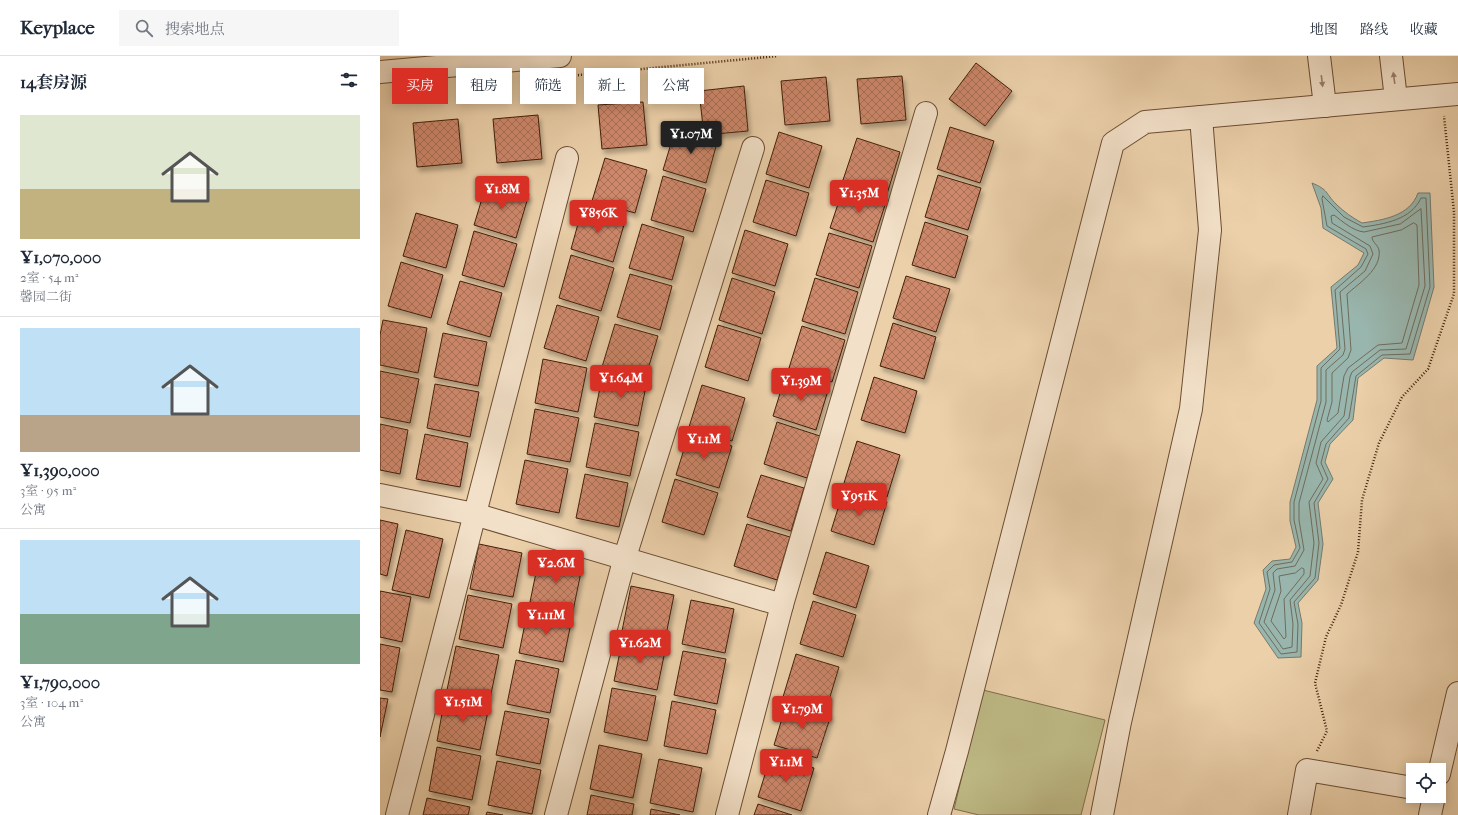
<!DOCTYPE html>
<html lang="zh">
<meta charset="utf-8">
<style>
:root{--surface:#fff;--page:#f6f6f7;--text:#1f2937;--muted:#747a83;--line:#e0e1e3;--accent:#d93025}
body{margin:0;font-family:"IM FELL French Canon","Noto Serif SC",serif;background:var(--page);color:var(--text);height:100vh;display:flex;flex-direction:column;font-size:15px;white-space:nowrap}
*{box-sizing:border-box;margin:0}
p{font-size:13px;color:var(--muted)}
.icon{flex:none;width:22px;height:22px;fill:none;stroke:currentColor;stroke-width:2;stroke-linecap:round;stroke-linejoin:round}
.map{position:relative;flex:1;overflow:hidden}
.panel{display:flex;flex-direction:column;background:var(--surface);width:380px}
.panel>*{flex:none}
.hud{position:absolute;left:12px;top:12px;width:380px;height:36px;display:flex;gap:8px}
.controls{position:absolute;left:1026px;top:707px;display:grid;gap:8px}
.controls a{display:grid;place-items:center;width:40px;height:40px;border-radius:0px;background:var(--surface);box-shadow:0 2px 10px #0003;font-size:20px}
.price{position:absolute;translate:-50% -34px;padding:0 9px;border-radius:4px;background:var(--accent);color:#fff;font-size:13px;line-height:26px;filter:drop-shadow(0 1px 2px #0008)}
.price::after{content:'';position:absolute;left:50%;top:24px;width:12px;height:9px;margin-left:-6px;background:inherit;clip-path:polygon(0 0,100% 0,50% 100%)}
.price.selected{background:#222;color:#fff}
ul{padding:0;list-style:none}
li{display:grid;align-content:center;gap:8px;height:212px;padding:0 20px}
li+li{border-top:1px solid var(--line)}
li span{display:grid;place-items:center;height:124px;border-radius:0px;color:#555}
li>.icon{margin-inline-start:auto}
span .icon{width:72px;height:72px;fill:#fffc;stroke-width:1}
li b{font-size:17px}
h2{display:flex;justify-content:space-between;align-items:center;height:48px;padding:0 20px;font-size:17px}
.pill{padding:0 14px;border-radius:0px;background:var(--surface);box-shadow:0 2px 10px #0003;font-size:14px;line-height:36px}
.pill.selected{background:var(--accent);color:#fff}
header{display:flex;align-items:center;gap:24px;box-sizing:border-box;height:56px;padding:0 20px;background:var(--surface);border-bottom:1px solid var(--line)}
header strong{font-size:19px}
nav{display:flex;gap:22px;margin-inline-start:auto;font-size:14px}
.search{width:280px;height:36px;background:var(--page);display:flex;align-items:center;gap:10px;box-sizing:border-box;padding:0 14px;border-radius:0px;color:var(--muted);font-size:15px}
main{display:flex;flex:1;min-height:0}
.map>svg:first-child{display:block}
</style>
<header>
<strong>Keyplace</strong>
<div class="search"><svg class="icon" aria-label="search" viewBox="0 0 24 24"><circle cx="10" cy="10" r="6"/><path d="M15 15l6 6"/></svg>搜索地点</div>
<nav><a>地图</a><a>路线</a><a>收藏</a></nav>
</header>
<main>
<section class="panel">
<h2>14套房源<svg class="icon" aria-label="filters" viewBox="0 0 24 24"><path d="M4 7h16M4 17h16"/><circle cx="9" cy="7" r="2"/><circle cx="15" cy="17" r="2"/></svg></h2>
<ul>
<li><span style="background:linear-gradient(#dfe7d0 60%,#c2b280 0)"><svg class="icon" aria-label="home" viewBox="0 0 24 24"><path d="M3 11l9-7 9 7M6 9v11h12V9"/></svg></span><div><b>¥1,070,000</b><p>2室 · 54 m²</p><p>馨园二街</p></div></li>
<li><span style="background:linear-gradient(#bfe0f5 70%,#b9a48a 0)"><svg class="icon" aria-label="home" viewBox="0 0 24 24"><path d="M3 11l9-7 9 7M6 9v11h12V9"/></svg></span><div><b>¥1,390,000</b><p>3室 · 95 m²</p><p>公寓</p></div></li>
<li><span style="background:linear-gradient(#bfe0f5 60%,#7fa58c 0)"><svg class="icon" aria-label="home" viewBox="0 0 24 24"><path d="M3 11l9-7 9 7M6 9v11h12V9"/></svg></span><div><b>¥1,790,000</b><p>3室 · 104 m²</p><p>公寓</p></div></li>
</ul>
</section>
<div class="map">
<svg width="1078" height="759" viewBox="0 0 1078 759">
<defs>
<pattern id="building-cross-hatch" width="8" height="8" patternUnits="userSpaceOnUse"><rect width="8" height="8" fill="#ce886c"/><path d="M0 0l8 8M0 8l8-8" fill="none" stroke="#a96f57"/></pattern>
<filter id="shadow"><feDropShadow dx="2.5" dy="4.5" stdDeviation="2" flood-color="#0004"/></filter>
</defs>
<rect width="100%" height="100%" fill="#ebd0aa"/>
<filter id="stains"><feTurbulence type="fractalNoise" baseFrequency=".005" numOctaves="4"/><feColorMatrix values="0 0 0 0 .2 0 0 0 0 .09 0 0 0 0 .02 0 0 0 .5 -.17"/></filter>
<radialGradient id="worn" r=".72"><stop offset=".6" stop-color="#630" stop-opacity="0"/><stop offset="1" stop-color="#630" stop-opacity=".3"/></radialGradient>
<polygon fill="#bdb985" stroke="#806d48" points="603,634 725,664 701,759 599,759 574,753"/>
<path fill="#99b6ae" stroke="#767a6d" d="M932,127C949,134 945,137 956,148C964,156 973,162 982,167C1003,164 1030,160 1038,137H1050L1054,231L1033,304L1004,302L978,322L973,364L950,388L945,406L953,423L938,447L943,488L938,524L918,547L922,567L921,601L898,602L874,567L886,533L883,514L892,505L910,503L916,491L910,465V446L937,344V310L957,292L951,231L978,209L984,197L943,172L941,152Z"/>
<g fill="none" stroke-linecap="round" stroke-linejoin="round">
<g stroke="#6e6c5c" stroke-width="1">
<path d="M943,140L964,161L983,171C1004,168 1031,164 1041,142H1046L1050,231L1030,298L1002,299L976,320L969,362L946,388L941,407L948,423L934,447L939,487L935,522L914,546L918,568L917,596L901,598L879,567L890,533L887,516L894,509L912,506L920,492L914,464V446L941,345V312L960,293L955,234L981,211L988,198L986,193L947,170L942,143Z"/>
<path d="M1041,153L1045,230L1026,293L1000,294L972,316L970,321L964,360L941,386L936,407L943,423L929,446L934,487L930,520L910,544L913,568L912,591L903,593L884,566L895,534L893,517L897,513L915,510L924,494L919,464V447L946,346V314L963,299L965,293L960,236L985,215L993,198L990,190L952,167L951,160L954,159C962,165 973,175 984,176L1020,168Z"/>
<path d="M1034,167L1037,169L1039,229L1022,287L998,289L968,312L964,320L958,357L948,366L947,364L952,346V317L968,302L971,294L967,238C978,228 1002,213 999,194C998,189 992,186 992,181L1021,174Z"/>
<polygon points="922,512 924,513 924,518 904,543 906,581 904,583 891,565 901,535 899,520 915,517"/>
</g>
</g>
<g fill="url(#building-cross-hatch)" stroke="#42210b" filter="url(#shadow)">
<polygon points="596,7 632,35 605,70 569,43"/>
<polygon points="522,20 526,64 481,68 477,23"/>
<polygon points="446,21 450,65 405,69 401,25"/>
<polygon points="364,30 368,75 324,79 319,35"/>
<polygon points="263,46 267,89 222,93 218,49"/>
<polygon points="158,59 162,103 117,107 113,63"/>
<polygon points="78,63 82,107 37,111 33,67"/>
<polygon points="296,71 338,83 326,127 283,114"/>
<polygon points="570,71 614,85 600,127 557,113"/>
<polygon points="399,76 442,90 429,132 386,118"/>
<polygon points="477,82 520,96 507,138 463,124"/>
<polygon points="225,102 267,114 255,157 212,145"/>
<polygon points="558,119 601,132 588,174 545,161"/>
<polygon points="283,120 326,133 313,176 271,164"/>
<polygon points="386,124 429,137 416,180 373,166"/>
<polygon points="107,126 149,138 136,182 94,169"/>
<polygon points="464,130 507,143 493,186 450,172"/>
<polygon points="203,150 246,162 233,206 191,193"/>
<polygon points="36,157 78,169 66,212 23,200"/>
<polygon points="545,166 588,180 575,222 532,209"/>
<polygon points="262,168 304,181 292,224 249,212"/>
<polygon points="365,174 408,188 395,230 352,217"/>
<polygon points="94,175 137,188 124,231 82,219"/>
<polygon points="449,177 492,190 479,232 436,219"/>
<polygon points="191,199 234,212 221,255 179,242"/>
<polygon points="21,206 63,219 51,262 8,250"/>
<polygon points="250,218 292,230 280,274 237,261"/>
<polygon points="526,220 570,233 556,276 513,262"/>
<polygon points="352,222 395,236 382,278 339,264"/>
<polygon points="435,222 478,236 465,278 422,265"/>
<polygon points="80,225 122,237 110,281 67,268"/>
<polygon points="177,249 219,261 206,305 164,292"/>
<polygon points="3,264 47,272 38,317 0,309 0,279"/>
<polygon points="513,267 556,281 544,323 500,310"/>
<polygon points="235,268 278,280 265,323 222,311"/>
<polygon points="338,269 381,282 368,325 325,311"/>
<polygon points="422,270 465,284 452,326 409,312"/>
<polygon points="63,277 107,286 98,330 54,321"/>
<polygon points="163,303 207,312 198,356 155,347"/>
<polygon points="0,315 39,323 30,367 0,361"/>
<polygon points="223,317 267,325 258,370 214,361"/>
<polygon points="406,318 449,331 436,374 393,360"/>
<polygon points="494,321 537,335 525,377 481,364"/>
<polygon points="55,328 99,336 90,381 47,372"/>
<polygon points="322,329 365,342 352,385 309,371"/>
<polygon points="155,353 199,362 190,406 147,398"/>
<polygon points="397,366 440,380 427,422 384,408"/>
<polygon points="215,367 259,376 250,420 206,411"/>
<polygon points="0,368 28,374 20,418 0,414"/>
<polygon points="309,377 352,390 339,432 296,419"/>
<polygon points="45,378 88,387 80,431 36,423"/>
<polygon points="477,385 520,399 507,441 464,427"/>
<polygon points="145,404 188,413 179,457 136,448"/>
<polygon points="205,418 248,427 239,471 196,462"/>
<polygon points="381,419 424,432 411,475 367,461"/>
<polygon points="295,423 338,437 324,479 282,466"/>
<polygon points="464,433 507,446 494,489 451,475"/>
<polygon points="0,464 18,468 7,520 0,518"/>
<polygon points="367,468 410,481 397,524 354,510"/>
<polygon points="26,474 63,483 49,542 12,534"/>
<polygon points="99,488 142,497 133,541 90,533"/>
<polygon points="446,496 489,510 476,552 433,538"/>
<polygon points="159,502 202,511 193,555 150,546"/>
<polygon points="251,530 294,539 285,584 242,575"/>
<polygon points="0,535 31,541 22,586 0,581"/>
<polygon points="88,539 132,548 123,592 79,583"/>
<polygon points="311,544 354,553 345,597 302,588"/>
<polygon points="433,545 476,559 463,601 420,588"/>
<polygon points="148,553 192,562 183,606 139,597"/>
<polygon points="243,581 286,590 277,634 234,625"/>
<polygon points="0,588 20,592 12,636 0,634"/>
<polygon points="76,590 119,599 110,643 67,634"/>
<polygon points="303,595 346,603 337,648 294,639"/>
<polygon points="416,598 459,611 446,654 403,641"/>
<polygon points="136,604 179,613 170,657 127,648"/>
<polygon points="232,632 276,640 267,685 224,676"/>
<polygon points="65,641 109,650 100,694 57,685"/>
<polygon points="0,642 8,643 0,681"/>
<polygon points="292,645 336,654 327,698 284,690"/>
<polygon points="407,646 451,659 437,702 394,689"/>
<polygon points="125,655 169,663 160,708 116,699"/>
<polygon points="219,689 262,698 253,742 210,733"/>
<polygon points="57,691 101,700 92,744 49,735"/>
<polygon points="391,699 434,712 421,755 378,741"/>
<polygon points="279,703 322,712 313,756 270,747"/>
<polygon points="117,705 161,714 152,758 108,749"/>
<polygon points="211,739 254,748 252,759 207,759"/>
<polygon points="47,742 90,751 88,759 43,759"/>
<polygon points="378,748 412,759 374,759"/>
<polygon points="271,753 300,759 270,759"/>
<polygon points="107,756 123,759 106,759"/>
</g>
<g fill="none" stroke-linecap="round" stroke-linejoin="round">
<g stroke="#6c4d33" stroke-width="24">
<g id="minor">
<polyline points="939,0 945,50"/>
<polyline points="1011,0 1016,43"/>
<polyline points="0,16 180,0"/>
<polyline points="0,439 94,458 402,549"/>
<polyline points="1059,718 1078,637"/>
<polyline points="17,759 187,102"/>
<polyline points="176,759 245,501 373,92"/>
<polyline points="347,759 402,549 546,57"/>
<polyline points="559,759 577,695 733,87 765,66 1078,38"/>
<polyline points="722,759 740,666 811,353 830,174 821,61"/>
<polyline points="919,759 927,714 1033,732"/>
<polyline points="1050,759 1054,740"/>
</g>
</g>
<g stroke="#42210b" stroke-width="2.5" stroke-dasharray="1 2" stroke-linecap="butt">
<polyline points="189,20 398,0"/>
<polyline points="937,695 947,675 935,627 946,581 961,549 978,496 982,444 999,387 1022,341 1048,313 1074,238 1074,156 1064,60"/>
</g>
<use href="#minor" stroke="#f2e0c8" stroke-width="22"/>
</g>
<defs><path id="oneway-solid" d="M-6-.8H1V-3.2L6.5 0L1 3.2V.8H-6Z"/></defs>
<g fill="#9a806a">
<use href="#oneway-solid" transform="translate(1014 22) rotate(-98)"/>
<use href="#oneway-solid" transform="translate(942 25) rotate(83)"/>
</g>
<rect width="100%" height="100%" filter="url(#stains)"/>
<rect width="100%" height="100%" fill="url(#worn)"/>
</svg>
<div class="controls">
<a><svg class="icon" aria-label="locate" viewBox="0 0 24 24"><circle cx="12" cy="12" r="6"/><path d="M12 2v4M12 18v4M2 12h4M18 12h4"/></svg></a>
</div>
<b class="price selected" style="left:311px;top:99px">¥1.07M</b>
<b class="price" style="left:122px;top:154px">¥1.8M</b>
<b class="price" style="left:479px;top:158px">¥1.35M</b>
<b class="price" style="left:218px;top:178px">¥856K</b>
<b class="price" style="left:241px;top:343px">¥1.64M</b>
<b class="price" style="left:421px;top:346px">¥1.39M</b>
<b class="price" style="left:324px;top:404px">¥1.1M</b>
<b class="price" style="left:479px;top:461px">¥951K</b>
<b class="price" style="left:176px;top:528px">¥2.6M</b>
<b class="price" style="left:166px;top:580px">¥1.11M</b>
<b class="price" style="left:260px;top:608px">¥1.62M</b>
<b class="price" style="left:83px;top:667px">¥1.51M</b>
<b class="price" style="left:422px;top:674px">¥1.79M</b>
<b class="price" style="left:406px;top:727px">¥1.1M</b>
<div class="hud">
<a class="pill selected">买房</a>
<a class="pill">租房</a>
<a class="pill">筛选</a>
<a class="pill">新上</a>
<a class="pill">公寓</a>
</div>
</div>
</main>
